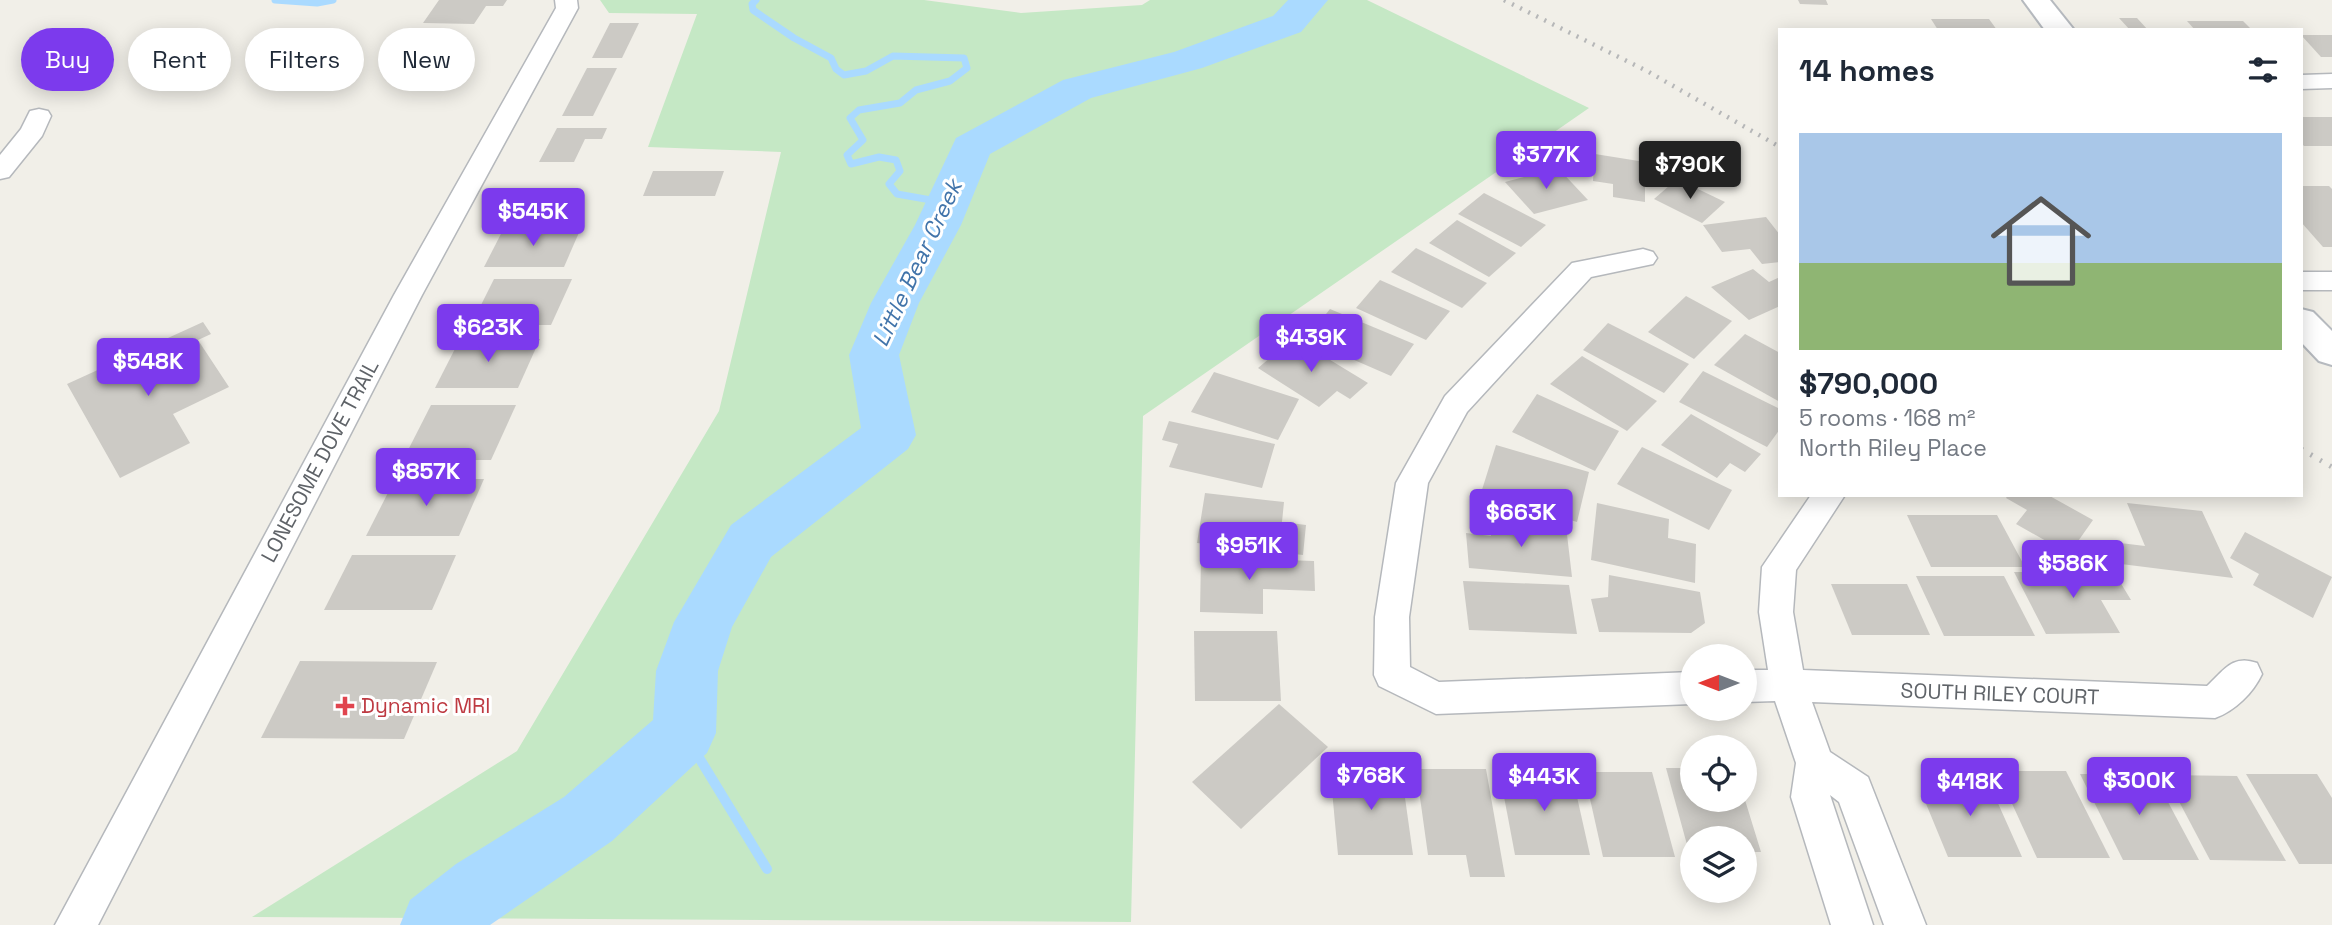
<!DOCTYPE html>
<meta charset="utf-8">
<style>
:root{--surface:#fff;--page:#f6f6f7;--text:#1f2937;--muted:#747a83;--accent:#7c3aed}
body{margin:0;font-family:"Space Grotesk",sans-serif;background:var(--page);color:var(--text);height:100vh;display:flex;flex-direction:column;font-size:26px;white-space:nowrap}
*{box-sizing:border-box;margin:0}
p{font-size:23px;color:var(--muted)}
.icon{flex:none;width:38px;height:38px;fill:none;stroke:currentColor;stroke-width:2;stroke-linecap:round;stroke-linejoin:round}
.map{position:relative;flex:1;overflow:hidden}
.side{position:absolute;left:1778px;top:28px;width:525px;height:469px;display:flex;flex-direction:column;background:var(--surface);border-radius:0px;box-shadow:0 4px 18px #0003}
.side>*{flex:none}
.banner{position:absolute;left:21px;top:28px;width:665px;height:63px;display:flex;gap:14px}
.needle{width:46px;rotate:270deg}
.buttons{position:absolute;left:1680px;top:644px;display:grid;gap:14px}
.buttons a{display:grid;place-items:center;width:77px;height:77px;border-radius:50%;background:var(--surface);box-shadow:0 4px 18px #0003;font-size:35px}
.price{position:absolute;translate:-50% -60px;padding:0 16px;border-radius:7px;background:var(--accent);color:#fff;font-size:23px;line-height:46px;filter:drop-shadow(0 2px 4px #0008)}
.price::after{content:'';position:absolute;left:50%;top:42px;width:21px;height:16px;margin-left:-10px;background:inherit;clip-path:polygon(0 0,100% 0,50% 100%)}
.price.selected{background:#222;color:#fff}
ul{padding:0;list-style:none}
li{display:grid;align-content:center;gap:14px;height:371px;padding:0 21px}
li span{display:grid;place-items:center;height:217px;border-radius:0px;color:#555}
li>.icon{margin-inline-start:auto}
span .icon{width:126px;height:126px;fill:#fffc;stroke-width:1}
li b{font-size:30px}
h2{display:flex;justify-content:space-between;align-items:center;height:84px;padding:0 21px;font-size:30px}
.pill{padding:0 24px;border-radius:32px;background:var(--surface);box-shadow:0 4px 18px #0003;font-size:24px;line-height:63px}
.pill.selected{background:var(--accent);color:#fff}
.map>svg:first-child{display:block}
</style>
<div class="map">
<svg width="2332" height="925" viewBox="0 0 2332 925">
<rect width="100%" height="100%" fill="#f1efe8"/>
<polygon fill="#c5e8c5" points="600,0 924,0 1021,13 1142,5 1150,0 1367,0 1589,108 1143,416 1131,922 252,917 517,751 719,411 781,152 648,147 697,14 609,13"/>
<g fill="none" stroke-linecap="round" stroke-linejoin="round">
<g stroke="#aadaff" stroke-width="7">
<polyline points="275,0 317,3 333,0"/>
<polyline points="756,0 752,4 753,10 794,38 831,58 836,69 844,75 866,71 893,56 964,58 967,68 950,81 916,90 900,103 859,110 850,118 863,140 847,155 851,164 879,157 896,160 900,171 889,184 897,194 948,203"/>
</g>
<polyline stroke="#aadaff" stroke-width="10" points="684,733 767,869"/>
<polygon fill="#aadaff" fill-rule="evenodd" points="1288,0 1328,0 1301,32 1202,68 1091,98 990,154 961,225 919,303 899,355 916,435 908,449 771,557 732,627 718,671 716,733 707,753 612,841 490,925 400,925 410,900 456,864 564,797 653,720 656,671 674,622 731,525 861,428 849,355 871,303 915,225 956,138 1063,80 1174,52 1273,16"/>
</g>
<g fill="#cccac5">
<polygon points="439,0 507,0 503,6 486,6 474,24 423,23"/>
<polygon points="1798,0 1826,0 1828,5 1800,4"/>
<polygon points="2119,18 2137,18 2148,30 2130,30"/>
<polygon points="1931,19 1989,19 1997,30 1938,30"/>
<polygon points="2187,21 2243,21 2252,30 2195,30"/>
<polygon points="610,23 639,23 622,58 592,58"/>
<polygon points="2301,35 2332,35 2332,57 2321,57"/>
<polygon points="587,68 617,68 593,116 562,116"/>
<polygon points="2301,117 2332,117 2332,146 2304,146 2301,143"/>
<polygon points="557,128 607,128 602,139 585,139 574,162 539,162"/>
<polygon points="1595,154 1645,162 1645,202 1613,197 1613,184 1593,181"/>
<polygon points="1558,168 1588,200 1534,214 1505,182"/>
<polygon points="653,171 724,171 715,196 643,196"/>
<polygon points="1677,179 1725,202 1702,223 1654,199"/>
<polygon points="2301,186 2329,186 2332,189 2332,247 2323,247 2301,222"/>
<polygon points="1484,193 1546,225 1521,247 1458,214"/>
<polygon points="1766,217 1780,235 1780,262 1762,264 1750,249 1722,252 1703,225"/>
<polygon points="1457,220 1516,253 1489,277 1429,243"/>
<polygon points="504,228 581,228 564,267 484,267"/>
<polygon points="1416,248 1487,283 1462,308 1391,272"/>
<polygon points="1753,269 1769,282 1780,277 1780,306 1749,320 1711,287"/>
<polygon points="494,279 572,279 551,325 471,325"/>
<polygon points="1380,280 1450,311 1426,340 1356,308"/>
<polygon points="1686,296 1732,321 1694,359 1648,332"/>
<polygon points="1330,309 1414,344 1391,376 1306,339"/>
<polygon points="203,322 211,334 198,340 229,387 173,414 190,443 120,478 67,384"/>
<polygon points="1608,323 1689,364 1664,393 1583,350"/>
<polygon points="1745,334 1780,353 1780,402 1714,365"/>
<polygon points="1294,338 1368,383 1350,399 1337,391 1319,407 1258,368"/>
<polygon points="460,339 540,339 518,388 435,388"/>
<polygon points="1582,356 1657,401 1627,431 1550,384"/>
<polygon points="1703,371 1780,409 1780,429 1767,447 1679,402"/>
<polygon points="1214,372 1299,399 1278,440 1191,412"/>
<polygon points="1537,394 1619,431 1595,471 1512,432"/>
<polygon points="431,405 516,405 491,460 403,460"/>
<polygon points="1691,414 1761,454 1745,472 1730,463 1717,478 1661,445"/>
<polygon points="1169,421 1275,444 1262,488 1169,467 1178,444 1162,440"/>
<polygon points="1496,445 1589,472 1577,522 1481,493"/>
<polygon points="1642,447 1732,490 1709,530 1617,484"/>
<polygon points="395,479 484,479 459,536 366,536"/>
<polygon points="1205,493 1284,502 1282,522 1306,525 1303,555 1197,543"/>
<polygon points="2008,495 2048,495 2093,520 2069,554 2016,524 2027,510 2006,498"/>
<polygon points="1597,503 1669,519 1668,538 1696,544 1695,583 1591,560"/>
<polygon points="2127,503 2202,511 2233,578 2121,564 2112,542 2145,546"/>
<polygon points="1907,515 1997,515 2025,567 1931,567"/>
<polygon points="1490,520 1566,526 1572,577 1469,568 1466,533 1491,536"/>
<polygon points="2245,532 2332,577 2313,618 2253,585 2259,574 2230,558"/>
<polygon points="352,555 456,555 432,610 324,610"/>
<polygon points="1201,557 1314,561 1315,591 1263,589 1263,614 1200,612"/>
<polygon points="2014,572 2114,572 2131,600 2101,600 2120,633 2046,634"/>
<polygon points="1609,575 1700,592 1705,623 1691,633 1599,632 1591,599 1608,597"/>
<polygon points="1916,576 2004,576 2035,636 1944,636"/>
<polygon points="1463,581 1569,585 1577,634 1469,630"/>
<polygon points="1831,584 1907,584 1930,635 1852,635"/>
<polygon points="1194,631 1277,631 1281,701 1195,701"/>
<polygon points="300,661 437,662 404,739 261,738"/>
<polygon points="1279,704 1328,747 1241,829 1192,782"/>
<polygon points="1666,768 1692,768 1692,800 1745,800 1761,852 1745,852 1745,838 1692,838 1692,852 1689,852"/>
<polygon points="1330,769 1401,769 1413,855 1338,855"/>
<polygon points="1416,769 1486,769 1505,877 1470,877 1466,855 1428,855"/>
<polygon points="1499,770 1571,770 1590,855 1515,855"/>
<polygon points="1997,771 2066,771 2110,858 2037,858"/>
<polygon points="1584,772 1652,772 1675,857 1603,857"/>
<polygon points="1935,772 1984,772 2022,857 1948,857 1922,794 1945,794"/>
<polygon points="2080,774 2153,774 2199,860 2123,860"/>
<polygon points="2246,774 2317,774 2332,798 2332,864 2299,864"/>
<polygon points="2165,775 2237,776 2286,861 2210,860"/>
</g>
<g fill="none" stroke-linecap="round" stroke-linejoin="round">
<g stroke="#b5b8bc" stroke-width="3">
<g id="minor">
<polygon points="555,0 577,0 578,8 422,295 98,925 55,925 394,295 556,8"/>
<polygon points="2332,74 2332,88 2301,89 2301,75"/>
<polygon points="39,109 48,111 51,116 42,136 9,177 0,179 0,155 21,129 30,111"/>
<polygon points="1643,249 1653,252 1657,258 1653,264 1591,277 1467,412 1428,483 1409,617 1410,667 1439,682 1692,672 1692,704 1436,714 1379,686 1374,675 1375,617 1396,483 1445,396 1572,263"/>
<rect x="2301" y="272" width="31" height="18"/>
<path d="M1811,495H1845L1796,570L1793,612L1803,670L2207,686C2224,670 2233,654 2257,663L2262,674C2253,693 2235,711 2215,718L1812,702L1830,752L1868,777L1926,925H1884L1839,802L1830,795L1873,925H1831L1791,797L1796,763L1775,701L1745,702V670H1768L1759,612L1762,567Z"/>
</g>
</g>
<g stroke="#b6babf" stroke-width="4">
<g id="secondary">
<polygon points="2023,0 2050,0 2074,30 2045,30"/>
<polygon points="2301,309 2313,312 2332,331 2332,365 2319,361 2301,342"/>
</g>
</g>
<use href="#minor" fill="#fff" fill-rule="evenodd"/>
<use href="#secondary" fill="#fff" fill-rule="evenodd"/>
<polyline stroke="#b6b7b8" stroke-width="4.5" stroke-dasharray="2 7" stroke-linecap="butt" points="1504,0 1647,71 1780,147"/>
<polyline stroke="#b6b7b8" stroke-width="5" stroke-dasharray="2 9" stroke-linecap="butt" points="2301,449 2332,467"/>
</g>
<path fill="#e0444e" stroke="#fff" stroke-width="2.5" d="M341.5 695.5h7v7h7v7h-7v7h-7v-7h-7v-7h7z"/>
<g text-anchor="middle" stroke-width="6" stroke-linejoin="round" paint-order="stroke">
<g font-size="21" fill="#5f6368" stroke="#fff">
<text transform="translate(320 461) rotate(-62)" y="7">LONESOME DOVE TRAIL</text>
<text transform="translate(2000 694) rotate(2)" y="7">SOUTH RILEY COURT</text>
</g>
<g font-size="21" fill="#be3a42" stroke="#fff" text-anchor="start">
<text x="361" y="713">Dynamic MRI</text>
</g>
<g font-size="23" font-style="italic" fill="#4174aa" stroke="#fff">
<text transform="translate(917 263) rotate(-65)" y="8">Little Bear Creek</text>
</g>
</g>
</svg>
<div class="buttons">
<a><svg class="needle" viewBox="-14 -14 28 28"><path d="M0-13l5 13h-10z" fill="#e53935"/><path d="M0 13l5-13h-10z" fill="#747a83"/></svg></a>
<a><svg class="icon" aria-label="locate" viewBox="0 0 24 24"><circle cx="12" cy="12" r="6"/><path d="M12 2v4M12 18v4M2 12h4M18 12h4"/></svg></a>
<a><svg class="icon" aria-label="layers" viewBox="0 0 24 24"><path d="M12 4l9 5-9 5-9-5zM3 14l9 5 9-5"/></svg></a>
</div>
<b class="price" style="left:1546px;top:191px">$377K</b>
<b class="price selected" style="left:1690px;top:201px">$790K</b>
<b class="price" style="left:533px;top:248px">$545K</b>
<b class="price" style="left:488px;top:364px">$623K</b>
<b class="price" style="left:1311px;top:374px">$439K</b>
<b class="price" style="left:148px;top:398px">$548K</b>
<b class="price" style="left:426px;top:508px">$857K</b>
<b class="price" style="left:1521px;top:549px">$663K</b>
<b class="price" style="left:1249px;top:582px">$951K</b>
<b class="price" style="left:2073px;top:600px">$586K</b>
<b class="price" style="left:1371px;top:812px">$768K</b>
<b class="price" style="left:1544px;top:813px">$443K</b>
<b class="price" style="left:2139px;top:817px">$300K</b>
<b class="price" style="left:1970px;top:818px">$418K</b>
<div class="banner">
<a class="pill selected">Buy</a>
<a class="pill">Rent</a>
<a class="pill">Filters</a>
<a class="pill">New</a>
</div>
<section class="side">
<h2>14 homes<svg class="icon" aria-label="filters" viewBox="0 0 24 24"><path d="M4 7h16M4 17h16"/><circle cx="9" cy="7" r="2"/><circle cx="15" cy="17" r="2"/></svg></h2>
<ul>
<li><span style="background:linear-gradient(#a9c7e8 60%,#8fb573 0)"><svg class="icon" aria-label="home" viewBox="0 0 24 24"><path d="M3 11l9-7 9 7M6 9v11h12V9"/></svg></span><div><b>$790,000</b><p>5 rooms · 168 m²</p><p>North Riley Place</p></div></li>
</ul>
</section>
</div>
